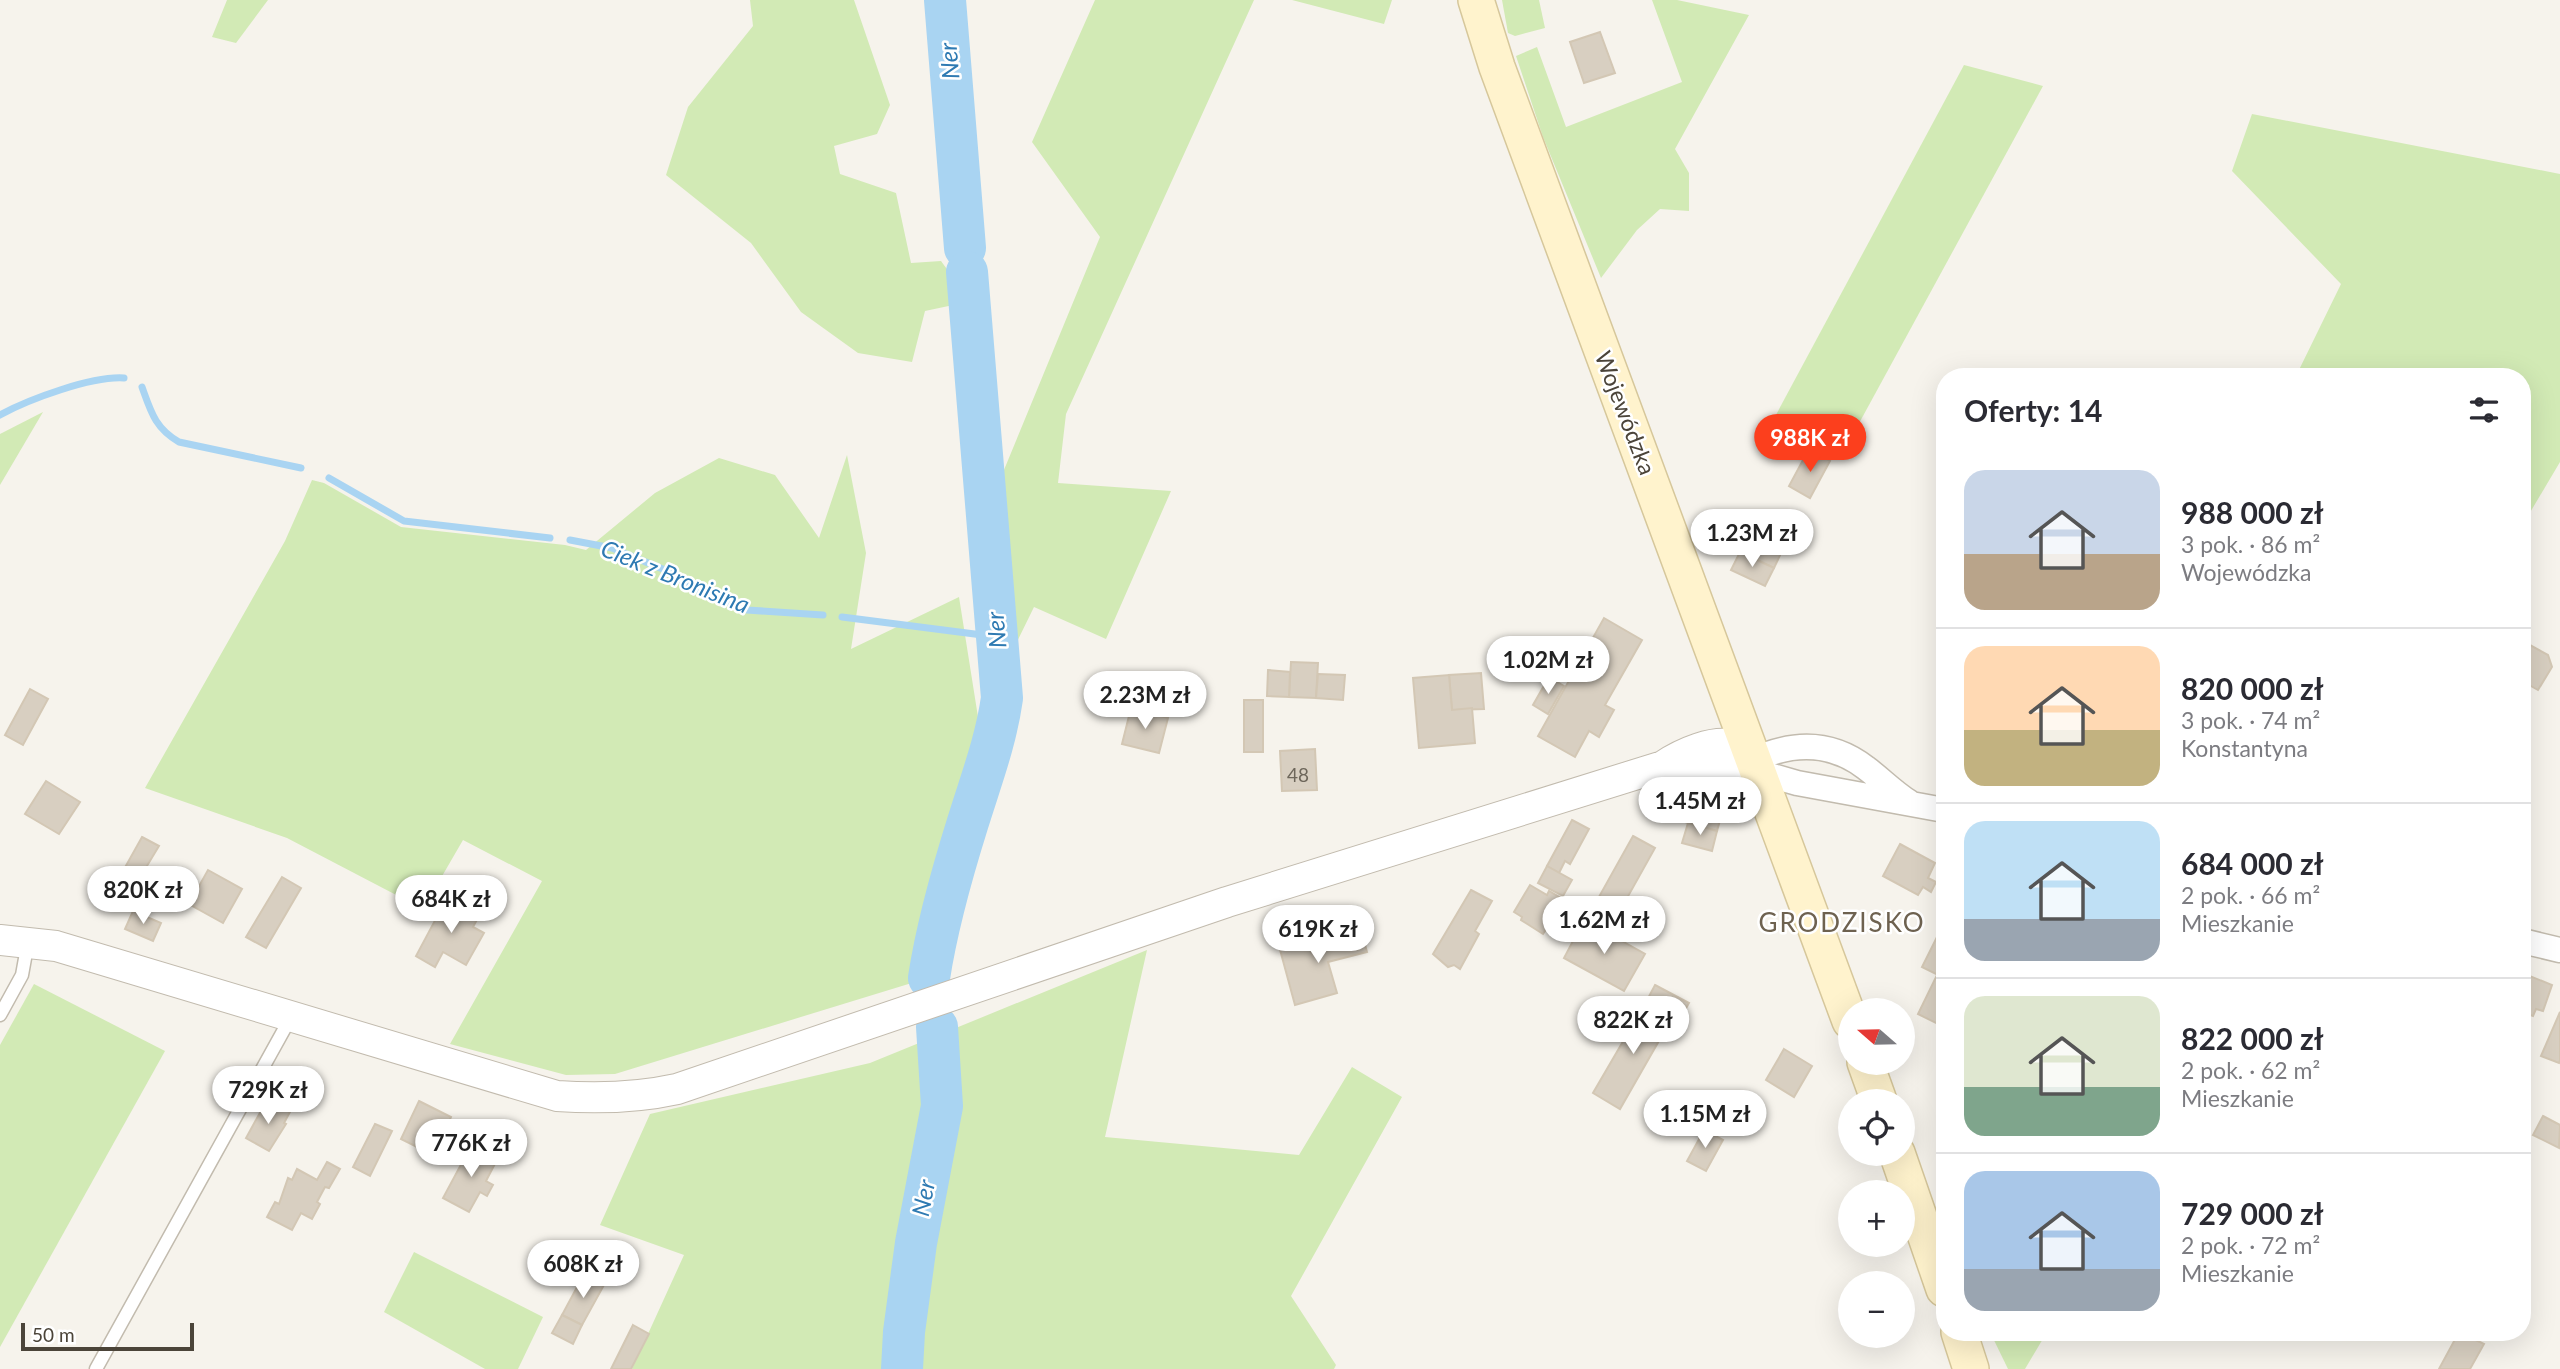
<!DOCTYPE html>
<html lang="pl">
<meta charset="utf-8">
<style>
:root{--surface:#fff;--page:#f7f7f7;--text:#2b2b33;--muted:#7c7c81;--line:#e1e1e2;--accent:#fc3f1d}
body{margin:0;font-family:Lato,sans-serif;background:var(--page);color:var(--text);height:100vh;display:flex;flex-direction:column;font-size:26px;white-space:nowrap}
*{box-sizing:border-box;margin:0}
p{font-size:23px;color:var(--muted)}
.icon{flex:none;width:38px;height:38px;fill:none;stroke:currentColor;stroke-width:2;stroke-linecap:round;stroke-linejoin:round}
.map{position:relative;flex:1;overflow:hidden}
.sheet{position:absolute;left:1936px;top:368px;width:595px;height:973px;display:flex;flex-direction:column;background:var(--surface);border-radius:28px;box-shadow:0 7px 28px #0002}
.sheet>*{flex:none}
.needle{width:46px;rotate:290deg}
.controls{position:absolute;left:1838px;top:998px;display:grid;gap:14px}
.controls a{display:grid;place-items:center;width:77px;height:77px;border-radius:50%;background:var(--surface);box-shadow:0 7px 28px #0002;font-size:35px}
.scale{position:absolute;left:21px;bottom:18px;width:173px;box-sizing:border-box;padding-left:7px;border:4px solid #4b4439;border-top:0;font-size:19px;line-height:24px;white-space:nowrap;color:#4b4439;-webkit-text-stroke:5px #fff;paint-order:stroke}
.price{position:absolute;translate:-50% -60px;padding:0 16px;border-radius:24px;background:#fff;color:#222;font-size:23px;line-height:46px;filter:drop-shadow(0 2px 4px #0008)}
.price::after{content:'';position:absolute;left:50%;top:42px;width:21px;height:16px;margin-left:-10px;background:inherit;clip-path:polygon(0 0,100% 0,50% 100%)}
.price.current{background:var(--accent);color:#fff}
ul{padding:0;list-style:none}
li{display:flex;align-items:center;gap:21px;height:175px;padding:0 28px}
li+li{border-top:2px solid var(--line)}
li span{display:grid;place-items:center;flex:none;width:196px;height:140px;border-radius:21px;color:#555}
li>.icon{margin-inline-start:auto}
span .icon{width:84px;height:84px;fill:#fffc;stroke-width:1}
li b{font-size:30px}
h2{display:flex;justify-content:space-between;align-items:center;height:84px;padding:0 28px;font-size:30px}
.map>svg:first-child{display:block}
</style>
<div class="map">
<svg width="2560" height="1369" viewBox="0 0 2560 1369">
<rect width="100%" height="100%" fill="#f6f3ec"/>
<g fill="#d2eab5">
<polygon points="227,0 268,0 236,43 212,37"/>
<polygon points="750,0 854,0 890,105 877,134 834,146 840,174 896,193 911,263 941,261 960,287 958,304 925,311 912,362 858,353 801,312 751,243 666,175 688,107 753,26"/>
<polygon points="1095,0 1254,0 1066,414 1058,483 1171,491 1106,639 1034,607 1008,660 999,482 1100,237 1032,142"/>
<polygon points="1292,0 1392,0 1384,24"/>
<polygon points="1502,0 1539,0 1545,28 1515,36 1508,33"/>
<polygon points="1652,0 1677,0 1749,15 1675,149 1689,173 1689,211 1660,209 1637,230 1601,278 1543,137 1516,56 1537,47 1566,127 1682,82"/>
<polygon points="1964,65 2043,86 1839,460 1770,426"/>
<polygon points="2252,114 2560,174 2560,462 2522,526 2522,376 2296,376 2341,284 2232,171"/>
<polygon points="43,412 0,485 0,434"/>
<polygon points="847,455 866,553 851,649 959,597 981,736 915,982 615,1074 566,1075 450,1044 542,881 463,840 423,909 287,838 145,788 285,541 312,480 324,483 401,527 565,545 586,550 655,493 719,458 775,475 819,538"/>
<polygon points="1147,950 1105,1137 1299,1155 1352,1067 1402,1097 1291,1296 1336,1365 1334,1369 632,1369 684,1255 600,1225 650,1114 870,1063"/>
<polygon points="34,984 165,1051 0,1347 0,1045"/>
<polygon points="414,1252 543,1317 518,1369 485,1369 384,1312"/>
<polygon points="1990,1332 2047,1332 2025,1369 2008,1369"/>
</g>
<g fill="none" stroke-linecap="round" stroke-linejoin="round">
<g stroke="#a9d4f2" stroke-width="7">
<path d="M142,387C151,412 155,428 179,442L301,468"/>
<path d="M0,415C29,399 92,376 124,378"/>
<polyline points="329,478 404,521 550,538"/>
<polyline points="570,540 612,548 665,570 701,592 747,610 823,615"/>
<polyline points="842,617 998,637"/>
</g>
<g stroke="#a9d4f2" stroke-width="42">
<polyline points="945,0 965,248"/>
<path d="M929,978C937,925 952,873 968,822C981,780 996,741 1002,698L967,272"/>
<polyline points="902,1369 904,1332 916,1243 942,1106 937,1027"/>
</g>
</g>
<g fill="#d8cfc1" stroke="#d3c7b4" stroke-width="2">
<polygon points="1600,32 1615,73 1584,83 1570,42"/>
<polygon points="1809,449 1830,461 1810,498 1789,486"/>
<polygon points="1774,523 1791,532 1774,568 1740,552 1745,541 1761,549"/>
<polygon points="1740,552 1774,568 1765,586 1731,570"/>
<polygon points="1604,618 1642,640 1605,705 1614,710 1599,737 1589,731 1575,757 1538,736"/>
<polygon points="2528,644 2548,655 2552,667 2538,690 2522,681 2522,649 2525,650"/>
<polygon points="1291,662 1318,663 1316,698 1289,697"/>
<polygon points="1268,670 1290,672 1289,697 1267,696"/>
<polygon points="1481,673 1484,709 1452,710 1449,675"/>
<polygon points="1318,674 1345,675 1343,700 1316,698"/>
<polygon points="1449,675 1452,710 1472,708 1475,743 1419,748 1413,678"/>
<polygon points="1549,677 1564,686 1548,714 1533,705"/>
<polygon points="30,689 48,699 23,745 5,735"/>
<rect x="1244" y="700" width="19" height="52"/>
<polygon points="1131,708 1168,718 1159,753 1122,744"/>
<polygon points="1315,749 1317,790 1282,791 1280,751"/>
<polygon points="46,781 80,802 59,834 25,814"/>
<polygon points="1686,789 1720,797 1724,806 1717,831 1678,820"/>
<polygon points="1572,820 1589,829 1570,864 1565,861 1559,873 1547,866"/>
<polygon points="1688,823 1717,831 1712,851 1682,843"/>
<polygon points="1633,836 1655,848 1617,916 1595,904"/>
<polygon points="142,837 159,846 124,904 109,896"/>
<polygon points="1900,844 1935,863 1928,878 1936,882 1931,892 1923,887 1918,895 1883,876"/>
<polygon points="1547,866 1572,880 1563,896 1538,883"/>
<polygon points="208,870 242,889 223,923 189,904"/>
<polygon points="282,877 301,888 266,948 246,937"/>
<polygon points="1530,885 1547,895 1549,891 1568,902 1557,921 1553,919 1543,934 1521,920 1522,917 1514,912"/>
<polygon points="1471,890 1492,901 1475,931 1479,934 1460,969 1454,965 1448,967 1433,954"/>
<polygon points="447,898 479,916 473,927 484,933 466,965 443,952 435,967 416,956"/>
<polygon points="133,911 161,923 153,941 125,929"/>
<polygon points="1584,920 1645,954 1624,991 1564,958"/>
<polygon points="1944,923 1944,978 1922,967"/>
<polygon points="1360,926 1367,952 1328,962 1337,993 1295,1005 1279,946 1307,939 1311,952 1341,945 1337,932"/>
<polygon points="2522,973 2552,985 2543,1011 2536,1009 2533,1016 2522,1012"/>
<polygon points="1937,975 1944,978 1944,1027 1918,1014"/>
<polygon points="1655,985 1689,1003 1679,1021 1646,1002"/>
<polygon points="1646,1002 1672,1018 1620,1109 1593,1093"/>
<polygon points="2560,1012 2560,1060 2559,1063 2541,1056"/>
<polygon points="1784,1049 1812,1066 1794,1097 1766,1080"/>
<polygon points="267,1100 290,1112 284,1123 286,1124 269,1151 246,1138"/>
<polygon points="419,1101 451,1117 438,1146 426,1140 421,1149 401,1139"/>
<polygon points="2543,1116 2560,1125 2559,1148 2533,1135"/>
<polygon points="375,1124 392,1131 370,1176 353,1167"/>
<polygon points="1704,1130 1723,1140 1706,1171 1687,1161"/>
<polygon points="472,1144 498,1158 486,1181 493,1185 487,1196 480,1192 469,1212 443,1198"/>
<polygon points="327,1162 340,1169 329,1188 325,1187 317,1202 320,1204 312,1219 301,1213 292,1230 267,1217 275,1202 279,1204 288,1178 292,1180 297,1169 317,1180"/>
<polygon points="584,1274 604,1285 582,1325 562,1315"/>
<polygon points="562,1315 582,1325 573,1344 552,1333"/>
<polygon points="633,1325 649,1334 631,1369 611,1369"/>
<polygon points="2459,1332 2484,1344 2470,1369 2439,1369"/>
</g>
<g fill="none" stroke-linecap="round" stroke-linejoin="round">
<g stroke="#c2bbae" stroke-width="15">
<g id="service">
<polyline points="0,1015 22,975 28,942"/>
<polyline points="96,1369 291,1017"/>
</g>
</g>
<g stroke="#c2bbae" stroke-width="27">
<g id="minor">
<path d="M1909,802C1893,792 1881,779 1866,768C1831,741 1792,742 1753,760L1769,775L1797,783L1944,810"/>
<polyline points="2522,941 2560,950"/>
</g>
</g>
<g stroke="#c2bbae" stroke-width="32">
<path id="tertiary" d="M0,940L56,946L557,1096C599,1099 636,1098 677,1089L1227,902L1663,766C1681,754 1715,738 1736,746C1743,749 1748,755 1753,760C1727,779 1693,772 1663,766"/>
</g>
<g stroke="#d6c79b" stroke-width="38">
<g id="secondary">
<polyline points="1476,0 1497,67 1850,1021"/>
<polyline points="1865,1062 1879,1101"/>
<polyline points="1897,1153 1944,1289"/>
<polyline points="1959,1332 1971,1369"/>
</g>
</g>
<use href="#service" stroke="#fff" stroke-width="12"/>
<use href="#minor" stroke="#fff" stroke-width="24"/>
<use href="#tertiary" stroke="#fff" stroke-width="30"/>
<use href="#secondary" stroke="#fff3cd" stroke-width="35"/>
</g>
<g text-anchor="middle" stroke-width="5" stroke-linejoin="round" paint-order="stroke">
<g font-size="19" fill="#6e675b">
<text x="1298" y="782">48</text>
</g>
<g font-size="23" fill="#4b4439" stroke="#fff">
<text transform="translate(1625 413) rotate(69)" y="8">Wojewódzka</text>
</g>
<g font-size="24" font-style="italic" fill="#2e7ab2" stroke="#fff">
<text transform="translate(950 61) rotate(-95)" y="8">Ner</text>
<text transform="translate(675 577) rotate(22)" y="8">Ciek z Bronisina</text>
<text transform="translate(997 630) rotate(-95)" y="8">Ner</text>
<text transform="translate(924 1198) rotate(-79)" y="8">Ner</text>
</g>
<g font-size="26" letter-spacing="2" fill="#6e6250" stroke="#fff">
<text x="1842" y="932">GRODZISKO</text>
</g>
</g>
</svg>
<div class="controls">
<a><svg class="needle" viewBox="-14 -14 28 28"><path d="M0-13l5 13h-10z" fill="#e53935"/><path d="M0 13l5-13h-10z" fill="#7c7c81"/></svg></a>
<a><svg class="icon" aria-label="locate" viewBox="0 0 24 24"><circle cx="12" cy="12" r="6"/><path d="M12 2v4M12 18v4M2 12h4M18 12h4"/></svg></a>
<a>+</a>
<a>−</a>
</div>
<div class="scale">50 m</div>
<b class="price current" style="left:1810px;top:474px">988K zł</b>
<b class="price" style="left:1752px;top:569px">1.23M zł</b>
<b class="price" style="left:1548px;top:696px">1.02M zł</b>
<b class="price" style="left:1145px;top:731px">2.23M zł</b>
<b class="price" style="left:1700px;top:837px">1.45M zł</b>
<b class="price" style="left:143px;top:926px">820K zł</b>
<b class="price" style="left:451px;top:935px">684K zł</b>
<b class="price" style="left:1604px;top:956px">1.62M zł</b>
<b class="price" style="left:1318px;top:965px">619K zł</b>
<b class="price" style="left:1633px;top:1056px">822K zł</b>
<b class="price" style="left:268px;top:1126px">729K zł</b>
<b class="price" style="left:1705px;top:1150px">1.15M zł</b>
<b class="price" style="left:471px;top:1179px">776K zł</b>
<b class="price" style="left:583px;top:1300px">608K zł</b>
<section class="sheet">
<h2>Oferty: 14<svg class="icon" aria-label="filters" viewBox="0 0 24 24"><path d="M4 7h16M4 17h16"/><circle cx="9" cy="7" r="2"/><circle cx="15" cy="17" r="2"/></svg></h2>
<ul>
<li><span style="background:linear-gradient(#c9d6e8 60%,#b9a48a 0)"><svg class="icon" aria-label="home" viewBox="0 0 24 24"><path d="M3 11l9-7 9 7M6 9v11h12V9"/></svg></span><div><b>988 000 zł</b><p>3 pok. · 86 m²</p><p>Wojewódzka</p></div></li>
<li><span style="background:linear-gradient(#ffd9b3 60%,#c2b280 0)"><svg class="icon" aria-label="home" viewBox="0 0 24 24"><path d="M3 11l9-7 9 7M6 9v11h12V9"/></svg></span><div><b>820 000 zł</b><p>3 pok. · 74 m²</p><p>Konstantyna</p></div></li>
<li><span style="background:linear-gradient(#bfe0f5 70%,#9aa5b1 0)"><svg class="icon" aria-label="home" viewBox="0 0 24 24"><path d="M3 11l9-7 9 7M6 9v11h12V9"/></svg></span><div><b>684 000 zł</b><p>2 pok. · 66 m²</p><p>Mieszkanie</p></div></li>
<li><span style="background:linear-gradient(#dfe7d0 65%,#7fa58c 0)"><svg class="icon" aria-label="home" viewBox="0 0 24 24"><path d="M3 11l9-7 9 7M6 9v11h12V9"/></svg></span><div><b>822 000 zł</b><p>2 pok. · 62 m²</p><p>Mieszkanie</p></div></li>
<li><span style="background:linear-gradient(#a9c7e8 70%,#9aa5b1 0)"><svg class="icon" aria-label="home" viewBox="0 0 24 24"><path d="M3 11l9-7 9 7M6 9v11h12V9"/></svg></span><div><b>729 000 zł</b><p>2 pok. · 72 m²</p><p>Mieszkanie</p></div></li>
</ul>
</section>
</div>
